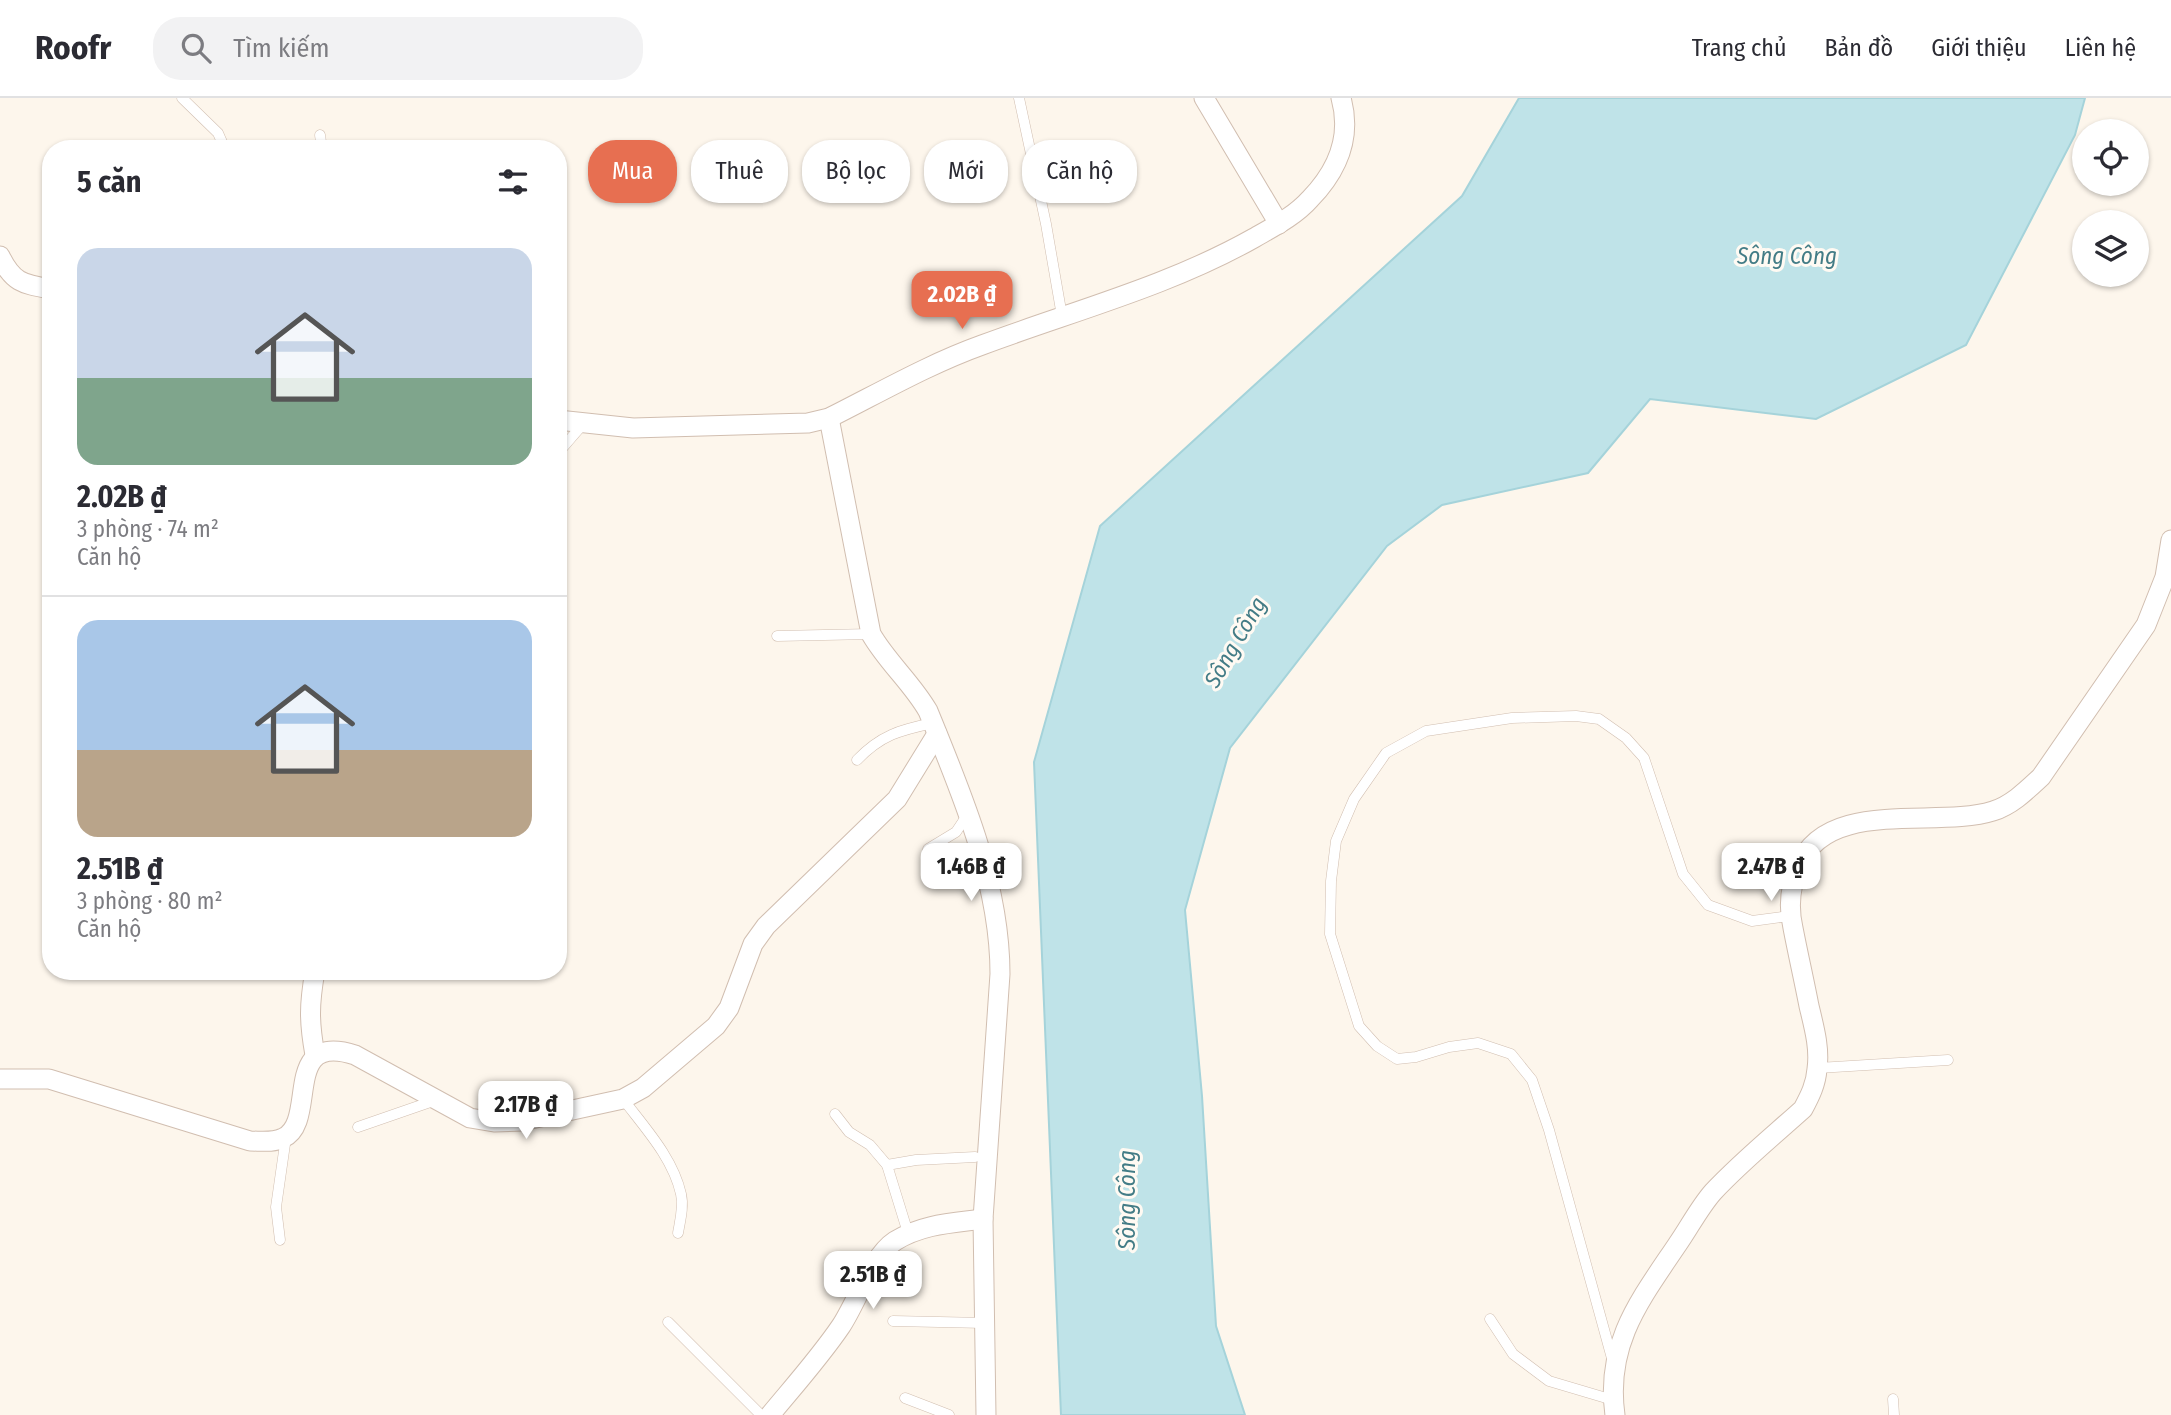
<!DOCTYPE html>
<html lang="vi">
<meta charset="utf-8">
<style>
:root{--surface:#fff;--page:#f2f2f3;--text:#2b2b33;--muted:#7c7c81;--line:#e1e1e2;--accent:#e76f51}
body{margin:0;font-family:"Fira Sans Condensed",sans-serif;background:var(--page);color:var(--text);height:100vh;display:flex;flex-direction:column;font-size:26px;white-space:nowrap}
*{box-sizing:border-box;margin:0}
p{font-size:23px;color:var(--muted)}
.icon{flex:none;width:38px;height:38px;fill:none;stroke:currentColor;stroke-width:2;stroke-linecap:round;stroke-linejoin:round}
.map{position:relative;flex:1;overflow:hidden}
.side{position:absolute;left:42px;top:42px;width:525px;height:840px;display:flex;flex-direction:column;background:var(--surface);border-radius:28px;box-shadow:0 2px 5px #0004}
.side>*{flex:none}
.banner{position:absolute;left:588px;top:42px;width:665px;height:63px;display:flex;gap:14px}
.buttons{position:absolute;left:2072px;top:21px;display:grid;gap:14px}
.buttons a{display:grid;place-items:center;width:77px;height:77px;border-radius:50%;background:var(--surface);box-shadow:0 2px 5px #0004;font-size:35px}
.price{position:absolute;translate:-50% -60px;padding:0 16px;border-radius:14px;background:#fff;color:#222;font-size:23px;line-height:46px;filter:drop-shadow(0 2px 4px #0008)}
.price::after{content:'';position:absolute;left:50%;top:42px;width:21px;height:16px;margin-left:-10px;background:inherit;clip-path:polygon(0 0,100% 0,50% 100%)}
.price.current{background:var(--accent);color:#fff}
ul{padding:0;list-style:none}
li{display:grid;align-content:center;gap:14px;height:371px;padding:0 35px}
li+li{border-top:2px solid var(--line)}
li span{display:grid;place-items:center;height:217px;border-radius:21px;color:#555}
li>.icon{margin-inline-start:auto}
span .icon{width:126px;height:126px;fill:#fffc;stroke-width:1}
li b{font-size:30px}
h2{display:flex;justify-content:space-between;align-items:center;height:84px;padding:0 35px;font-size:30px}
.tag{padding:0 24px;border-radius:28px;background:var(--surface);box-shadow:0 2px 5px #0004;font-size:24px;line-height:63px}
.tag.current{background:var(--accent);color:#fff}
header{display:flex;align-items:center;gap:42px;box-sizing:border-box;height:98px;padding:0 35px;background:var(--surface);border-bottom:2px solid var(--line)}
header strong{font-size:33px}
nav{display:flex;gap:38px;margin-inline-start:auto;font-size:24px}
.search{width:490px;height:63px;background:var(--page);display:flex;align-items:center;gap:18px;box-sizing:border-box;padding:0 24px;border-radius:28px;color:var(--muted);font-size:26px}
.map>svg:first-child{display:block}
</style>
<header>
<strong>Roofr</strong>
<div class="search"><svg class="icon" aria-label="search" viewBox="0 0 24 24"><circle cx="10" cy="10" r="6"/><path d="M15 15l6 6"/></svg>Tìm kiếm</div>
<nav><a>Trang chủ</a><a>Bản đồ</a><a>Giới thiệu</a><a>Liên hệ</a></nav>
</header>
<div class="map">
<svg width="2171" height="1317" viewBox="0 0 2171 1317">
<rect width="100%" height="100%" fill="#fdf6ec"/>
<polygon fill="#bfe3e8" stroke="#a5d3da" stroke-width="2" points="1519,0 2085,0 2075,37 1966,247 1816,321 1650,301 1588,375 1442,407 1387,448 1230,650 1185,812 1202,998 1216,1228 1245,1317 1061,1317 1034,664 1100,428 1462,98"/>
<g fill="none" stroke-linecap="round" stroke-linejoin="round">
<g stroke="#d1beb0" stroke-width="11">
<g id="service">
<polyline points="182,0 218,35 225,51"/>
<polyline points="1019,0 1046,126 1062,218"/>
<polyline points="320,37 322,51"/>
<polyline points="558,355 584,325"/>
<polyline points="777,538 871,536"/>
<path d="M857,662C881,637 900,632 933,625"/>
<polyline points="928,751 956,734 968,716"/>
<polyline points="1818,970 1948,962"/>
<path d="M623,1001C645,1030 673,1060 681,1096C684,1109 680,1123 678,1135"/>
<polyline points="835,1016 849,1034 870,1047 887,1067 908,1135"/>
<polyline points="358,1029 436,1002"/>
<polyline points="887,1067 916,1062 975,1059"/>
<polyline points="280,1142 276,1109 286,1039"/>
<polyline points="1490,1221 1513,1256 1549,1283 1613,1302"/>
<polyline points="893,1223 985,1225"/>
<polyline points="668,1224 761,1317"/>
<polyline points="1613,1264 1549,1032 1532,982 1511,956 1478,945 1449,949 1416,959 1397,961 1377,948 1359,928 1330,836 1331,783 1336,743 1354,701 1386,655 1426,633 1512,620 1576,618 1599,621 1626,640 1644,660 1683,776 1708,807 1752,823 1790,818"/>
<polyline points="905,1300 949,1317"/>
<polyline points="1893,1301 1894,1317"/>
</g>
</g>
<g stroke="#d1beb0" stroke-width="21">
<g id="minor">
<polyline points="1204,0 1279,126"/>
<path d="M0,158C13,185 23,186 51,191"/>
<path d="M829,320L871,536C887,564 912,585 928,613C962,696 1000,785 1000,876L983,1121L986,1317"/>
<path d="M558,322L633,330L808,325L829,320C879,295 929,266 982,247C1073,213 1169,188 1254,140C1273,129 1295,118 1310,101C1337,73 1352,39 1341,0"/>
<path d="M315,873C309,907 309,924 315,957"/>
<path d="M0,981H49L250,1043C261,1043 273,1045 283,1040C319,1024 280,933 355,957L470,1020L494,1024L522,1023L623,1001L643,990L716,928L729,910L753,846L766,828L897,701L937,636"/>
<path d="M770,1317C794,1288 820,1259 841,1228C857,1204 872,1158 895,1143C922,1126 953,1125 983,1121"/>
<path d="M1615,1317C1605,1246 1640,1202 1677,1147C1689,1130 1699,1110 1713,1094C1741,1064 1773,1038 1803,1011C1810,998 1816,986 1817,971C1820,950 1814,929 1809,908C1804,882 1798,856 1793,830C1788,808 1790,788 1799,768C1826,699 1937,731 1993,713C2012,707 2027,692 2041,679L2146,527L2165,479L2171,442"/>
</g>
</g>
<use href="#service" stroke="#fff" stroke-width="10"/>
<use href="#minor" stroke="#fff" stroke-width="19"/>
</g>
<g text-anchor="middle" stroke-width="6" stroke-linejoin="round" paint-order="stroke">
<g font-size="23" font-style="italic" fill="#437c86" stroke="#fffaf3">
<text x="1787" y="166">Sông Công</text>
<text transform="translate(1235 544) rotate(-60)" y="8">Sông Công</text>
<text transform="translate(1127 1102) rotate(-90)" y="8">Sông Công</text>
</g>
</g>
</svg>
<div class="buttons">
<a><svg class="icon" aria-label="locate" viewBox="0 0 24 24"><circle cx="12" cy="12" r="6"/><path d="M12 2v4M12 18v4M2 12h4M18 12h4"/></svg></a>
<a><svg class="icon" aria-label="layers" viewBox="0 0 24 24"><path d="M12 4l9 5-9 5-9-5zM3 14l9 5 9-5"/></svg></a>
</div>
<b class="price current" style="left:962px;top:233px">2.02B ₫</b>
<b class="price" style="left:971px;top:805px">1.46B ₫</b>
<b class="price" style="left:1771px;top:805px">2.47B ₫</b>
<b class="price" style="left:526px;top:1043px">2.17B ₫</b>
<b class="price" style="left:873px;top:1213px">2.51B ₫</b>
<div class="banner">
<a class="tag current">Mua</a>
<a class="tag">Thuê</a>
<a class="tag">Bộ lọc</a>
<a class="tag">Mới</a>
<a class="tag">Căn hộ</a>
</div>
<section class="side">
<h2>5 căn<svg class="icon" aria-label="filters" viewBox="0 0 24 24"><path d="M4 7h16M4 17h16"/><circle cx="9" cy="7" r="2"/><circle cx="15" cy="17" r="2"/></svg></h2>
<ul>
<li><span style="background:linear-gradient(#c9d6e8 60%,#7fa58c 0)"><svg class="icon" aria-label="home" viewBox="0 0 24 24"><path d="M3 11l9-7 9 7M6 9v11h12V9"/></svg></span><div><b>2.02B ₫</b><p>3 phòng · 74 m²</p><p>Căn hộ</p></div></li>
<li><span style="background:linear-gradient(#a9c7e8 60%,#b9a48a 0)"><svg class="icon" aria-label="home" viewBox="0 0 24 24"><path d="M3 11l9-7 9 7M6 9v11h12V9"/></svg></span><div><b>2.51B ₫</b><p>3 phòng · 80 m²</p><p>Căn hộ</p></div></li>
</ul>
</section>
</div>
